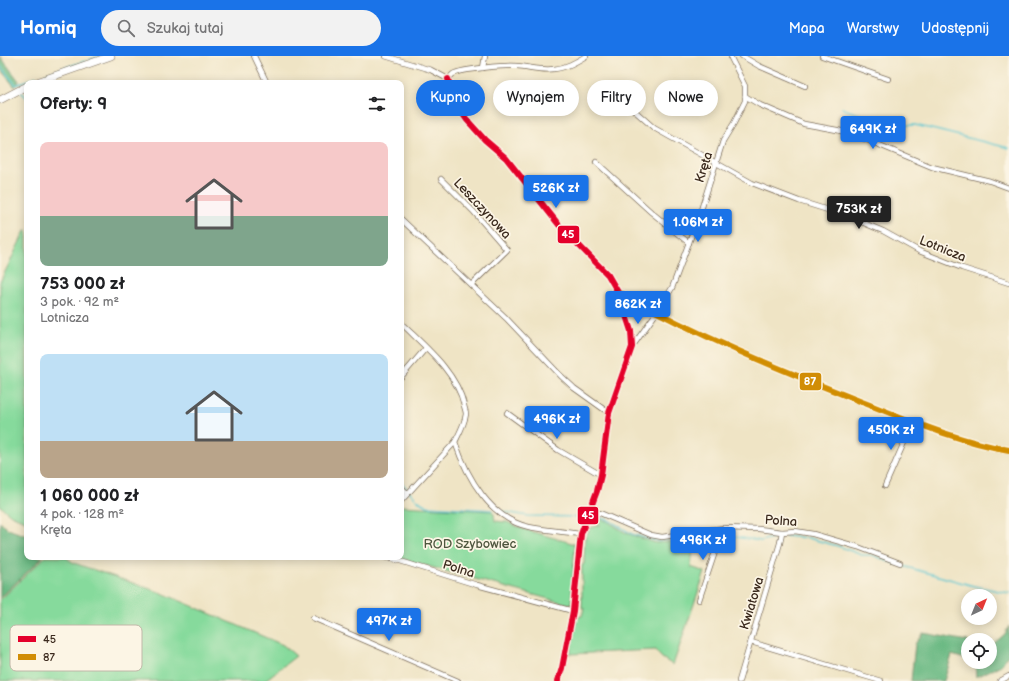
<!DOCTYPE html>
<html lang="pl">
<meta charset="utf-8">
<style>
:root{--surface:#fff;--page:#f2f2f2;--text:#202124;--muted:#757577;--accent:#1a73e8}
body{margin:0;font-family:"Balsamiq Sans",sans-serif;background:var(--page);color:var(--text);height:100vh;display:flex;flex-direction:column;font-size:15px;white-space:nowrap}
*{box-sizing:border-box;margin:0}
p{font-size:13px;color:var(--muted)}
.icon{flex:none;width:22px;height:22px;fill:none;stroke:currentColor;stroke-width:2;stroke-linecap:round;stroke-linejoin:round}
.map{position:relative;flex:1;overflow:hidden}
.panel{position:absolute;left:24px;top:24px;width:380px;height:480px;display:flex;flex-direction:column;background:var(--surface);border-radius:8px;box-shadow:0 2px 10px #0003}
.panel>*{flex:none}
.banner{position:absolute;left:416px;top:24px;width:380px;height:36px;display:flex;gap:8px}
.needle{width:26px;rotate:43deg}
.buttons{position:absolute;left:961px;top:533px;display:grid;gap:8px}
.buttons a{display:grid;place-items:center;width:36px;height:36px;border-radius:50%;background:var(--surface);box-shadow:0 2px 10px #0003;font-size:20px}
.price{position:absolute;translate:-50% -34px;padding:0 9px;border-radius:4px;background:var(--accent);color:#fff;font-size:13px;line-height:26px;filter:drop-shadow(0 1px 2px #0008)}
.price::after{content:'';position:absolute;left:50%;top:24px;width:12px;height:9px;margin-left:-6px;background:inherit;clip-path:polygon(0 0,100% 0,50% 100%)}
.price.current{background:#222;color:#fff}
ul{padding:0;list-style:none}
li{display:grid;align-content:center;gap:8px;height:212px;padding:0 16px}
li span{display:grid;place-items:center;height:124px;border-radius:8px;color:#555}
li>.icon{margin-inline-start:auto}
span .icon{width:72px;height:72px;fill:#fffc;stroke-width:1}
li b{font-size:17px}
h2{display:flex;justify-content:space-between;align-items:center;height:48px;padding:0 16px;font-size:17px}
.pill{padding:0 14px;border-radius:18px;background:var(--surface);box-shadow:0 2px 10px #0003;font-size:14px;line-height:36px}
.pill.current{background:var(--accent);color:#fff}
header{display:flex;align-items:center;gap:24px;box-sizing:border-box;height:56px;padding:0 20px;background:var(--accent);color:#fff}
header strong{font-size:19px}
nav{display:flex;gap:22px;margin-inline-start:auto;font-size:14px}
.search{width:280px;height:36px;background:var(--page);display:flex;align-items:center;gap:10px;box-sizing:border-box;padding:0 14px;border-radius:22px;color:var(--muted);font-size:15px}
.map>svg:first-child{display:block}
</style>
<header>
<strong>Homiq</strong>
<div class="search"><svg class="icon" aria-label="search" viewBox="0 0 24 24"><circle cx="10" cy="10" r="6"/><path d="M15 15l6 6"/></svg>Szukaj tutaj</div>
<nav><a>Mapa</a><a>Warstwy</a><a>Udostępnij</a></nav>
</header>
<div class="map">
<svg width="1009" height="625" viewBox="0 0 1009 625">
<rect width="100%" height="100%" fill="#fcf5e5"/>
<filter id="ink" filterUnits="userSpaceOnUse"><feTurbulence type="fractalNoise" baseFrequency=".025" numOctaves="2"/><feDisplacementMap in="SourceGraphic" scale="8" xChannelSelector="R" yChannelSelector="G"/><feConvolveMatrix kernelMatrix="1 2 1 2 8 2 1 2 1" color-interpolation-filters="sRGB"/></filter>
<filter id="wash" filterUnits="userSpaceOnUse"><feTurbulence type="fractalNoise" baseFrequency=".012" numOctaves="4" result="noise"/><feDisplacementMap in="SourceGraphic" scale="16" xChannelSelector="R" yChannelSelector="G"/><feGaussianBlur stdDeviation="0.9" result="paint"/><feColorMatrix in="noise" values="0 0 0 0 0 0 0 0 0 0 0 0 0 0 0 0 0 1.4 0 .05"/><feComposite in="paint" operator="in"/></filter>
<g filter="url(#wash)">
<rect width="100%" height="100%" fill="#efe4c5"/>
<g fill="#86da9c" stroke="#60825d">
<polygon points="27,174 27,466 11,459 0,450 0,226 25,175"/>
<polygon points="401,450 492,455 494,458 495,465 507,466 523,473 575,488 571,549 394,501 401,501"/>
<polygon points="600,463 607,465 626,477 656,487 694,483 691,511 705,516 673,609 662,602 655,594 570,598 577,561 582,560 584,552 582,552 582,509 584,508 585,482 590,472 600,469 596,464"/>
<polygon points="45,501 65,501 74,507 162,537 283,589 296,600 264,625 0,625 0,544"/>
</g>
<g fill="#6cba84" stroke="#547251">
<polygon points="0,0 19,25 15,31 0,13"/>
<polygon points="0,466 8,473 27,480 27,501 43,501 0,542"/>
<polygon points="1009,570 1009,598 1001,609 976,621 975,607 974,606 990,606 990,589 992,589 1005,578"/>
<polygon points="923,577 968,585 968,604 952,599 944,625 911,625 915,588"/>
</g>
<g fill="none" stroke-linecap="round" stroke-linejoin="round">
<g stroke="#59c6d0" stroke-width="1.5">
<polyline points="89,4 100,0"/>
<polyline points="0,10 16,29 36,21"/>
<polyline points="46,18 85,5"/>
<polyline points="21,36 27,42"/>
<polyline points="842,52 891,70 915,69 1009,92"/>
<path d="M401,426C411,436 414,444 427,450L492,454"/>
<polyline points="500,455 528,460 583,461"/>
<polyline points="593,461 607,463 632,478 658,485 710,478 717,478"/>
<polyline points="723,479 761,485 779,480"/>
<polyline points="785,480 808,482 838,490 862,499 872,499 896,508"/>
<polyline points="903,510 974,530 1009,537"/>
</g>
</g>
</g>
<g filter="url(#ink)">
<g fill="none" stroke-linecap="round" stroke-linejoin="round">
<g stroke="#7a6b58" stroke-width="6">
<g id="street">
<polyline points="254,0 267,27"/>
<polyline points="385,0 431,14 448,23"/>
<polyline points="742,0 759,10 805,30"/>
<polyline points="822,0 888,23"/>
<polyline points="483,12 485,0"/>
<polyline points="448,23 456,48 467,64 485,84 506,102 559,169 608,219 619,238 631,275 632,291 609,357 601,419 597,435 581,478 573,555 562,612 558,625"/>
<path d="M448,23C449,22 452,19 453,18C462,13 506,9 517,10C530,11 542,15 554,13C566,12 576,6 586,0"/>
<polyline points="745,40 760,49 804,68 837,74 853,78 932,111 990,125 1009,132"/>
<polyline points="627,48 654,72 752,127 799,145 847,160 883,175 919,195 962,212 1009,227"/>
<polyline points="596,106 651,156 689,187"/>
<polyline points="441,123 474,156 507,194 471,229"/>
<polyline points="401,163 506,262 560,319 574,332 609,357"/>
<path d="M619,238H623C698,280 777,312 857,344C906,363 956,385 1009,394"/>
<path d="M401,267C424,290 456,315 464,349C464,351 466,355 466,358C465,367 459,378 455,386C467,421 490,463 529,471C546,474 564,476 581,478"/>
<polyline points="632,291 657,256 672,232 701,154 723,85 734,67 745,45 745,30 731,2 731,0"/>
<polyline points="401,321 426,292"/>
<polyline points="507,357 558,394 601,419"/>
<polyline points="885,430 913,366"/>
<polyline points="401,431 407,437"/>
<polyline points="401,445 455,386"/>
<polyline points="590,458 600,457 651,479 662,481 723,472 759,473 782,476 795,475 813,478 858,491 900,507"/>
<polyline points="384,501 397,504 477,529 573,555"/>
<polyline points="699,544 723,472"/>
<polyline points="313,562 458,625"/>
<polyline points="751,586 881,625"/>
<polyline points="739,625 780,487 782,476"/>
<polyline points="1000,625 1009,620"/>
</g>
</g>
<g stroke="#7a6b58" stroke-width="8">
<g id="secondary">
<polyline points="34,27 111,0"/>
<polyline points="0,44 27,30"/>
</g>
</g>
<use href="#street" stroke="#fff" stroke-width="4.5"/>
<use href="#secondary" stroke="#fff" stroke-width="7"/>
<g stroke="#fcf5e5" stroke-width="9">
<polyline id="bus-1" points="448,23 456,48 467,64 485,84 506,102 559,169 608,219 619,238 631,275 632,291 609,357 601,419 597,435 581,478 573,555 562,612 558,625"/>
</g>
<g stroke="#fcf5e5" stroke-width="9">
<path id="bus-2" d="M619,238H623C698,280 777,312 857,344C906,363 956,385 1009,394"/>
</g>
<use href="#bus-1" stroke="#e4002b" stroke-width="6"/>
<use href="#bus-2" stroke="#d18d06" stroke-width="6"/>
</g>
</g>
<g text-anchor="middle" stroke-width="3.5" stroke-linejoin="round" paint-order="stroke">
<g font-size="13" fill="#3b2a1e" stroke="#fcf5e5">
<text transform="translate(703 111) rotate(-72)" y="5">Kręta</text>
<text transform="translate(483 152) rotate(47)" y="5">Leszczynowa</text>
<text transform="translate(943 192) rotate(22)" y="5">Lotnicza</text>
<text transform="translate(781 464) rotate(4)" y="5">Polna</text>
<text transform="translate(459 512) rotate(17)" y="5">Polna</text>
<text transform="translate(751 547) rotate(-73)" y="5">Kwiatowa</text>
</g>
<g font-size="13" fill="#4e563e" stroke="#fcf5e5">
<text x="470" y="492">ROD Szybowiec</text>
</g>
</g>
<rect x="10" y="569" width="132" height="46" rx="6" fill="#fcf5e5" stroke="#c2b8a9" stroke-width="1"/>
<rect x="18" y="580" width="18" height="6" fill="#e4002b"/>
<rect x="18" y="598" width="18" height="6" fill="#d18d06"/>
<g font-size="11" fill="#3b2a1e">
<text x="43" y="587">45</text>
<text x="43" y="605">87</text>
</g>
<g stroke="#fcf5e5" stroke-width="1.5">
<rect x="557" y="169" width="23" height="19" rx="4" fill="#e4002b"/>
<rect x="799" y="316" width="23" height="19" rx="4" fill="#d18d06"/>
<rect x="577" y="450" width="22" height="19" rx="4" fill="#e4002b"/>
</g>
<g font-size="11" text-anchor="middle" font-weight="bold" fill="#fff">
<text x="568" y="182">45</text>
<text x="810" y="329">87</text>
<text x="588" y="463">45</text>
</g>
</svg>
<div class="buttons">
<a><svg class="needle" viewBox="-14 -14 28 28"><path d="M0-13l5 13h-10z" fill="#e53935"/><path d="M0 13l5-13h-10z" fill="#757577"/></svg></a>
<a><svg class="icon" aria-label="locate" viewBox="0 0 24 24"><circle cx="12" cy="12" r="6"/><path d="M12 2v4M12 18v4M2 12h4M18 12h4"/></svg></a>
</div>
<b class="price" style="left:873px;top:94px">649K zł</b>
<b class="price" style="left:556px;top:153px">526K zł</b>
<b class="price current" style="left:859px;top:174px">753K zł</b>
<b class="price" style="left:698px;top:187px">1.06M zł</b>
<b class="price" style="left:638px;top:269px">862K zł</b>
<b class="price" style="left:557px;top:384px">496K zł</b>
<b class="price" style="left:891px;top:395px">450K zł</b>
<b class="price" style="left:703px;top:505px">496K zł</b>
<b class="price" style="left:389px;top:586px">497K zł</b>
<div class="banner">
<a class="pill current">Kupno</a>
<a class="pill">Wynajem</a>
<a class="pill">Filtry</a>
<a class="pill">Nowe</a>
</div>
<section class="panel">
<h2>Oferty: 9<svg class="icon" aria-label="filters" viewBox="0 0 24 24"><path d="M4 7h16M4 17h16"/><circle cx="9" cy="7" r="2"/><circle cx="15" cy="17" r="2"/></svg></h2>
<ul>
<li><span style="background:linear-gradient(#f6c9c9 60%,#7fa58c 0)"><svg class="icon" aria-label="home" viewBox="0 0 24 24"><path d="M3 11l9-7 9 7M6 9v11h12V9"/></svg></span><div><b>753 000 zł</b><p>3 pok. · 92 m²</p><p>Lotnicza</p></div></li>
<li><span style="background:linear-gradient(#bfe0f5 70%,#b9a48a 0)"><svg class="icon" aria-label="home" viewBox="0 0 24 24"><path d="M3 11l9-7 9 7M6 9v11h12V9"/></svg></span><div><b>1 060 000 zł</b><p>4 pok. · 128 m²</p><p>Kręta</p></div></li>
</ul>
</section>
</div>
